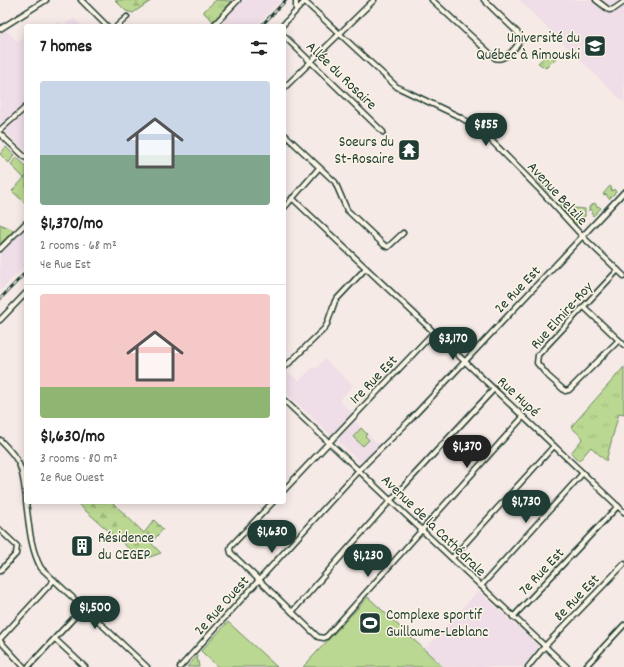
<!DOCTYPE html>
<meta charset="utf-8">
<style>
:root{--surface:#fff;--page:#f6f6f6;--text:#222;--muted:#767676;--line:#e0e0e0;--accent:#1f3d34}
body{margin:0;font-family:Dekko,sans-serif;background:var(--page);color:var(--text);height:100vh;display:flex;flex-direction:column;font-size:15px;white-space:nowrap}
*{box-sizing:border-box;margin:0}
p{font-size:13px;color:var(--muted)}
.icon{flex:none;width:22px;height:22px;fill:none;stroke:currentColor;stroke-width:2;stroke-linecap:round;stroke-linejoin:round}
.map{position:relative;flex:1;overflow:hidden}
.details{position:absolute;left:24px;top:24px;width:262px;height:480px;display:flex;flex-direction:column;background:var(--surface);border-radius:4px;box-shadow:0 2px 10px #0003}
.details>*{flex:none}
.price{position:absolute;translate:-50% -34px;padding:0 9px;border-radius:14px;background:var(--accent);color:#fff;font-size:13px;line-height:26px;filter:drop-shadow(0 1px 2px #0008)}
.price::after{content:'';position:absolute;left:50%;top:24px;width:12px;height:9px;margin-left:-6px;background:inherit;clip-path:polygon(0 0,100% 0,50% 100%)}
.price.selected{background:#222;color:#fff}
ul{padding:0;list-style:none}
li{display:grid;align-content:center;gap:8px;height:212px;padding:0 16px}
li+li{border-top:1px solid var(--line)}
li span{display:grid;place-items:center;height:124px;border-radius:4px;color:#555}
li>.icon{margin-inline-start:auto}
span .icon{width:72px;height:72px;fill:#fffc;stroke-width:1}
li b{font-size:17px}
h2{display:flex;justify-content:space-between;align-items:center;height:48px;padding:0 16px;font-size:17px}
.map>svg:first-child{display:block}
</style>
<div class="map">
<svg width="624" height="667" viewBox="0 0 624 667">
<defs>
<pattern id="forest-firs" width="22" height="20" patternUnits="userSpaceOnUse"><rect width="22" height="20" fill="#bad891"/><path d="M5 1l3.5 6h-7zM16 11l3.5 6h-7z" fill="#9fba7e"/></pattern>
<pattern id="park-tufts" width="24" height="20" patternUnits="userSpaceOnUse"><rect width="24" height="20" fill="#bad891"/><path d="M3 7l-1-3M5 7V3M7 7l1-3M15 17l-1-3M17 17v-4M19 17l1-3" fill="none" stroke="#9fba7e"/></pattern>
<pattern id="garden-dots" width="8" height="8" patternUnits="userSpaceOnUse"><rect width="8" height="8" fill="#bad891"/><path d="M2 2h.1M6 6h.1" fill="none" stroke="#9fba7e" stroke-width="1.8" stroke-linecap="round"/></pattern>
</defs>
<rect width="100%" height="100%" fill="#f6eae6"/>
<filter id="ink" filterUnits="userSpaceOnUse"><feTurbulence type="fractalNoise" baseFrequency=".025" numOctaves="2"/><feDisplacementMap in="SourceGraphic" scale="8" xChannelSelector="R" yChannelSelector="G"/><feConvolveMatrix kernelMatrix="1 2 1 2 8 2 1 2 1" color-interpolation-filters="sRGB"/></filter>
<g filter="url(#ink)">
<g fill="#efdde7">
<polygon points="243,0 281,0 256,26 219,26"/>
<polygon points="519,0 624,0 624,102 614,93"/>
<polygon points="74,19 82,26 53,26 59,22 62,26"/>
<polygon points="5,29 18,42 26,36 26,151 0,127 0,32"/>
<polygon points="26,227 26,265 0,291 0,254"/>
<polygon points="324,359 353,385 339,401 353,413 331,435 284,391 284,372 286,370 299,381 313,367 316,369"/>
<polygon points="354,421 379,445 371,455 363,460 359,461 337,440"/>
<polygon points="478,591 537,645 537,649 522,667 443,667 424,650"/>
</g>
<g fill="#bad891" stroke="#6c8a62">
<path d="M541,177C546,182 553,186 549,193L537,180Z"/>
<polygon points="610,186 612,188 611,189 612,191 614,189 616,192 609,199 606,194 605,195 603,194"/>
<polygon points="564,200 573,208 585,209 585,216 576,225 559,205"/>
<polygon points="595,203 597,207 598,206 601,208 593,216 591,213 593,211 591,209 589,211 589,207"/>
<polygon points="361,428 367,434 365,436 369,440 363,446 353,437"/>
<polygon points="368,597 443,667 303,667"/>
<polygon points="228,622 277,667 218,667 201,651"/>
<polygon points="197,656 199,667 187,667"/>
</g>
<g fill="url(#forest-firs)" stroke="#6c8a62">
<polygon points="115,0 152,0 133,13 126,11"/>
<polygon points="6,147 14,155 9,163 0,154"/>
<polygon points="16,157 26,166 26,176 24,178 11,165"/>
<polygon points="0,224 14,230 0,244"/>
<polygon points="80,502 112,502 144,533 154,520 163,529 151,543 161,553 150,557 136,555 78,504"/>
</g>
<g fill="url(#park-tufts)" stroke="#6c8a62">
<polygon points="216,0 232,1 213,21 204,13 204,11"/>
<polygon points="26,176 26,204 12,191"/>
<polygon points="624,367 624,414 619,413 606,461 591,447 579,461 571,453 583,438 571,427"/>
</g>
<polygon fill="url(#garden-dots)" stroke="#6c8a62" points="549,52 556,58 546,68 538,63"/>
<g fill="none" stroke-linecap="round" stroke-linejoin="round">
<g stroke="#1f3d34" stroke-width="7">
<g id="minor">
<polyline points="81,0 107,26"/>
<polyline points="303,0 397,87 458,116 480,129 538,188 583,237 624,276"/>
<path d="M432,0L495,58C504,62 520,46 520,37L518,33L484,0"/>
<polyline points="596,0 609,10 614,9 624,2"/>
<polyline points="296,10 296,0"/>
<polyline points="117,26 127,17"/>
<polyline points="213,26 238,0"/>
<polyline points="282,26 306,0"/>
<polyline points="0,29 46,0"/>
<polyline points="284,36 383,132"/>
<polyline points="284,88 374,0"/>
<polyline points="0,130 26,107"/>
<polyline points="0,134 26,158"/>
<polyline points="284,134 335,182 347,210 384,245 388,247 403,233"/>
<polyline points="292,198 624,512"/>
<polyline points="284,208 319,168"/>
<polyline points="0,249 26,223"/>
<polyline points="618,270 538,355 537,363 548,376 565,391 569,390 619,340"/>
<polyline points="584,307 624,345"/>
<polyline points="0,320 26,293"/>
<polyline points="284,368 324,329 327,324 335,301 366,268"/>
<polyline points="284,400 567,667"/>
<path d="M0,440C23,463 22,468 26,499"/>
<polyline points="284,490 434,332"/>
<path d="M26,502C29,524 30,548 41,568L147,667"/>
<polyline points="273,502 231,546 230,549 231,553 318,637 324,638 327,636 523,417"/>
<polyline points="0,530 17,546 16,554 0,571"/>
<polyline points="452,558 554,446"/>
<polyline points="481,586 583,473"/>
<polyline points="292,612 390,501 494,389"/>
<polyline points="513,617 618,506"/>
<polyline points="0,639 54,580"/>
<polyline points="55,639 85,667"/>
<polyline points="0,641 24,667"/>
<polyline points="28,667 83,608"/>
<polyline points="180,667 359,470 408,422 624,192"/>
<polyline points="528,667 545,646 624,564"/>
<polyline points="585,667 624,625"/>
</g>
</g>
<use href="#minor" stroke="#fcf5e5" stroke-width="4"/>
<g stroke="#1f3d34" stroke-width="3">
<g id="rail">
<polyline points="261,26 286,0"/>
<polyline points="0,299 26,272"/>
</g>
</g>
<use href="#rail" stroke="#fcf5e5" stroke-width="1.5" stroke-dasharray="4.5" stroke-linecap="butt"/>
</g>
</g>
<defs>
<g id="university-square" transform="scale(1.15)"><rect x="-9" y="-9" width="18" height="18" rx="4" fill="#1f3d34" stroke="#fcf5e5"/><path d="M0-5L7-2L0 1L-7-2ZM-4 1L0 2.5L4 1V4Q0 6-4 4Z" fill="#fff"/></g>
<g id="temple-square" transform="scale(1.15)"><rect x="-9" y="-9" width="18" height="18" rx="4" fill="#1f3d34" stroke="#fcf5e5"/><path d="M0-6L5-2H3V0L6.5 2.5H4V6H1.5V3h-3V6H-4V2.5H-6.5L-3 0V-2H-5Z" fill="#fff"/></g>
<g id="building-square" transform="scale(1.15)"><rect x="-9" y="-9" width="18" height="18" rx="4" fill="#1f3d34" stroke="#fcf5e5"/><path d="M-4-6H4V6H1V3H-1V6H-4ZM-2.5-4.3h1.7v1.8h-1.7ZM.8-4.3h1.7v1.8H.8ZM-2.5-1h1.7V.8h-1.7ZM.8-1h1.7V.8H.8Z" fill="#fff"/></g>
<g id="stadium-square" transform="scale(1.15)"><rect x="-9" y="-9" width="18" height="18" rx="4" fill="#1f3d34" stroke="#fcf5e5"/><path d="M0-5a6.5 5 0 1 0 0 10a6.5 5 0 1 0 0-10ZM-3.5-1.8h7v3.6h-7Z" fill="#fff"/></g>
</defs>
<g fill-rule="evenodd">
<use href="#university-square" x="595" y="46"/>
<use href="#temple-square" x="409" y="150"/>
<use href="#building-square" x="82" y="546"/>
<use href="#stadium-square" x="370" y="623"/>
</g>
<g text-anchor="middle" stroke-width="3" stroke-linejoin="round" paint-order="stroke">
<g font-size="15" fill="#1f3d34" stroke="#fcf5e5" text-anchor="end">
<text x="580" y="42">Université du<tspan x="580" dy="17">Québec à Rimouski</tspan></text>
<text x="394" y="146">Soeurs du<tspan x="394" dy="17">St-Rosaire</tspan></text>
<text x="98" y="542" text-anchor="start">Résidence<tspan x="98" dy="17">du CEGEP</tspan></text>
<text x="386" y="619" text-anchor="start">Complexe sportif<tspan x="386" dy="17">Guillaume-Leblanc</tspan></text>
</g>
<g font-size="15" fill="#1f3d34" stroke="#fcf5e5">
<text transform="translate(342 75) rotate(44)" y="5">Allée du Rosaire</text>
<text transform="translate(558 193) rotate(47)" y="5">Avenue Belzile</text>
<text transform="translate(517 289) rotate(-46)" y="5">2e Rue Est</text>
<text transform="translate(561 315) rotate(-48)" y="5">Rue Elmire-Roy</text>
<text transform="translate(373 379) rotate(-46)" y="5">1re Rue Est</text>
<text transform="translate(519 396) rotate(43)" y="5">Rue Hupé</text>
<text transform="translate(434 525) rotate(44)" y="5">Avenue de la Cathédrale</text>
<text transform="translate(541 571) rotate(-47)" y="5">7e Rue Est</text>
<text transform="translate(576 597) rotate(-46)" y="5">8e Rue Est</text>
<text transform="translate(221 605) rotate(-48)" y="5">2e Rue Ouest</text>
</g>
</g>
</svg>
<b class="price" style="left:486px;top:147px">$855</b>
<b class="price" style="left:453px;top:361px">$3,170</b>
<b class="price selected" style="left:467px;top:469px">$1,370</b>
<b class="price" style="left:526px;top:524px">$1,730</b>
<b class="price" style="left:272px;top:554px">$1,630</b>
<b class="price" style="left:368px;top:578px">$1,230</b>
<b class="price" style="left:95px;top:630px">$1,500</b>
<section class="details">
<h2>7 homes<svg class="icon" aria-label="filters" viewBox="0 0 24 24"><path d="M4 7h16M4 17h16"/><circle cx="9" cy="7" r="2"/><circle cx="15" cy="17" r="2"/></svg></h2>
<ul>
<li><span style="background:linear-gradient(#c9d6e8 60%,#7fa58c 0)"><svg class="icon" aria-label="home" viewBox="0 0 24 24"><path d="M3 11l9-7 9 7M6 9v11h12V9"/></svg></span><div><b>$1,370/mo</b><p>2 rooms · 68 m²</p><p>4e Rue Est</p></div></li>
<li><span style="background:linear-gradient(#f6c9c9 75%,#8fb573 0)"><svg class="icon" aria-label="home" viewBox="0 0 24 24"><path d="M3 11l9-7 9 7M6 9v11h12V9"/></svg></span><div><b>$1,630/mo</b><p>3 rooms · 80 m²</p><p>2e Rue Ouest</p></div></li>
</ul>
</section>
</div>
